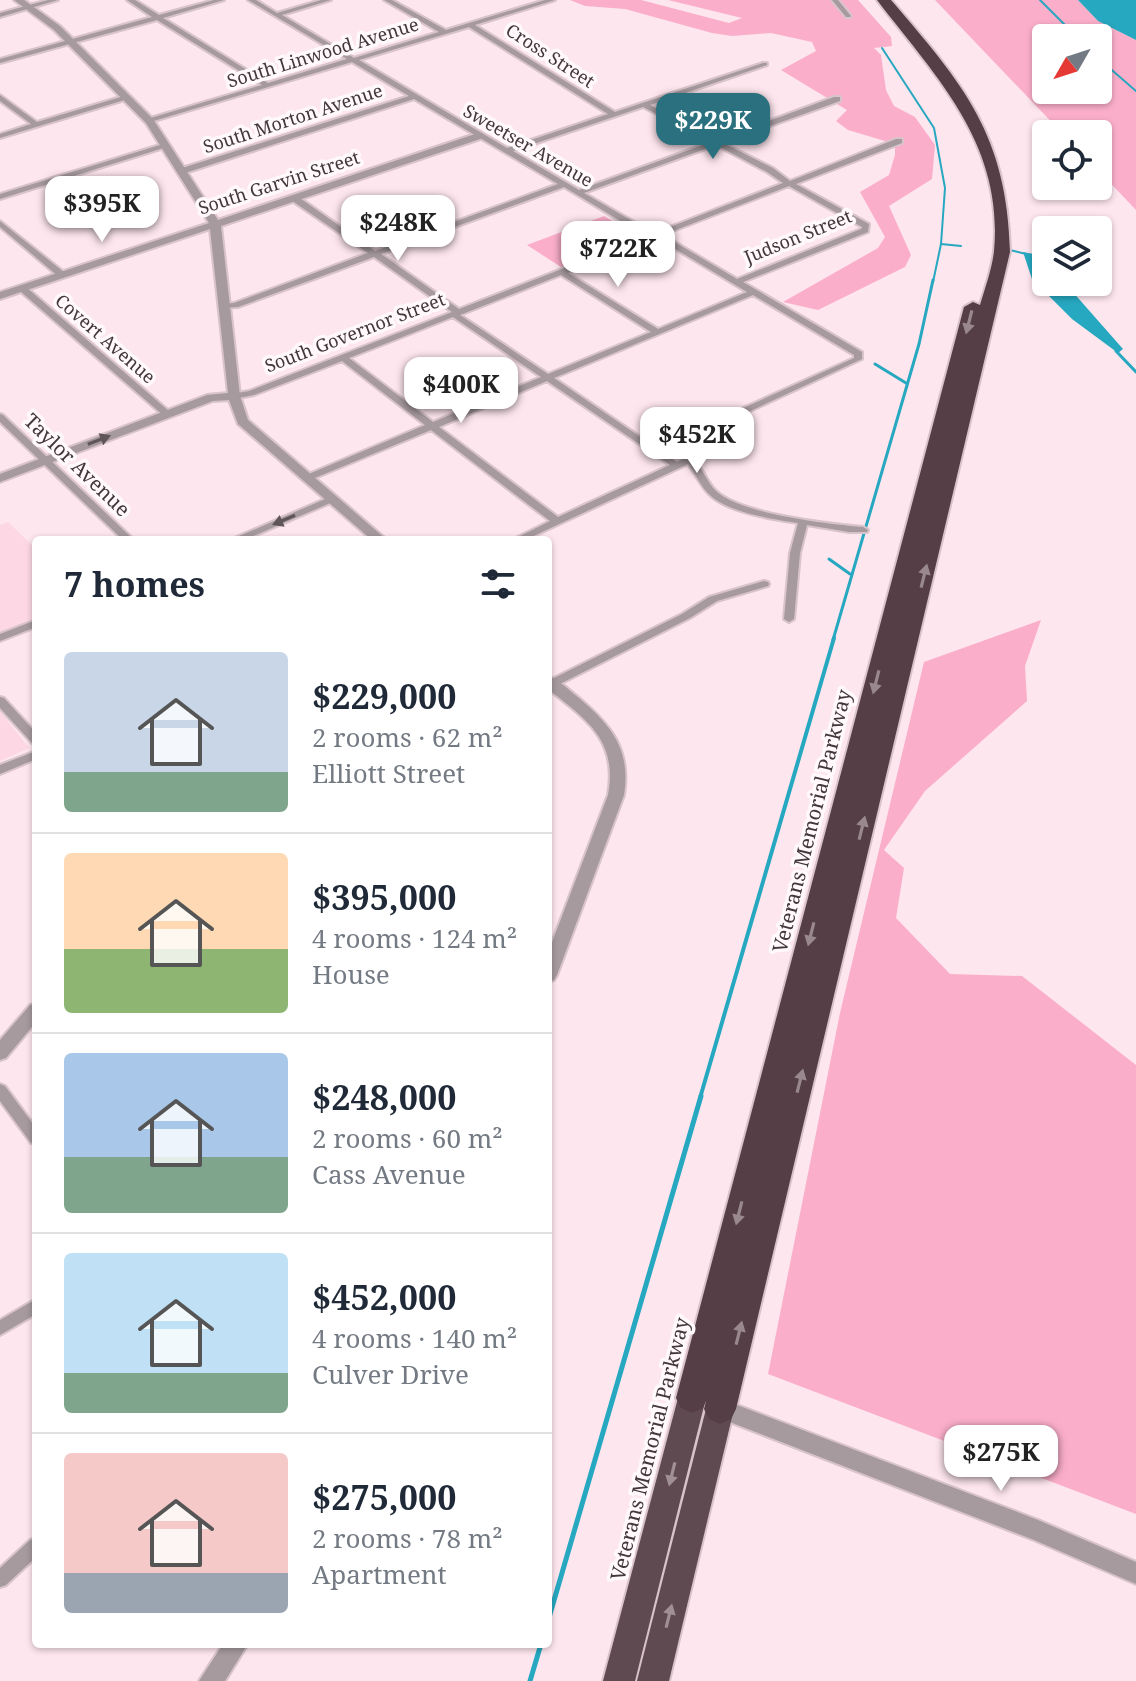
<!DOCTYPE html>
<meta charset="utf-8">
<style>
:root{--surface:#fff;--page:#f6f6f7;--text:#1f2937;--muted:#747a83;--line:#e0e1e3;--accent:#2a707e}
body{margin:0;font-family:"Noto Serif",serif;background:var(--page);color:var(--text);height:100vh;display:flex;flex-direction:column;font-size:30px;white-space:nowrap}
*{box-sizing:border-box;margin:0}
p{font-size:26px;color:var(--muted)}
.icon{flex:none;width:44px;height:44px;fill:none;stroke:currentColor;stroke-width:2;stroke-linecap:round;stroke-linejoin:round}
.map{position:relative;flex:1;overflow:hidden}
.details{position:absolute;left:32px;top:536px;width:520px;height:1112px;display:flex;flex-direction:column;background:var(--surface);border-radius:8px;box-shadow:0 2px 6px #0004}
.details>*{flex:none}
.needle{width:52px;rotate:231deg}
.controls{position:absolute;left:1032px;top:24px;display:grid;gap:16px}
.controls a{display:grid;place-items:center;width:80px;height:80px;border-radius:8px;background:var(--surface);box-shadow:0 2px 6px #0004;font-size:40px}
.price{position:absolute;translate:-50% -68px;padding:0 18px;border-radius:16px;background:#fff;color:#222;font-size:26px;line-height:52px;filter:drop-shadow(0 2px 4px #0008)}
.price::after{content:'';position:absolute;left:50%;top:48px;width:24px;height:18px;margin-left:-12px;background:inherit;clip-path:polygon(0 0,100% 0,50% 100%)}
.price.current{background:var(--accent);color:#fff}
ul{padding:0;list-style:none}
li{display:flex;align-items:center;gap:24px;height:200px;padding:0 32px}
li+li{border-top:2px solid var(--line)}
li span{display:grid;place-items:center;flex:none;width:224px;height:160px;border-radius:8px;color:#555}
li>.icon{margin-inline-start:auto}
span .icon{width:96px;height:96px;fill:#fffc;stroke-width:1}
li b{font-size:34px}
h2{display:flex;justify-content:space-between;align-items:center;height:96px;padding:0 32px;font-size:34px}
.map>svg:first-child{display:block}
</style>
<div class="map">
<svg width="1136" height="1681" viewBox="0 0 1136 1681">
<rect width="100%" height="100%" fill="#fee6ee"/>
<g fill="#fdd7e3">
<polygon points="8,522 36,549 36,619 0,635 0,525"/>
<polygon points="0,711 29,748 0,761"/>
</g>
<g fill="#fbaeca" fill-rule="evenodd">
<polygon points="570,0 641,0 729,23 742,18 668,0 858,0 891,37 892,46 874,48 881,55 886,90 894,106 915,117 935,145 932,179 889,206 911,255 905,267 818,310 783,302 878,248 885,237 860,192 889,175 895,155 895,144 848,130 836,121 847,110 781,70 816,51 812,42 771,33 732,36 712,33 625,9 585,6"/>
<path d="M935,0H1078L1098,21L1136,40V210L1098,170V134H1063ZM1046,38H1098V90H1046Z"/>
<polygon points="604,216 639,237 561,267 527,245"/>
<polygon points="1041,620 1025,666 1027,701 925,791 884,850 904,868 896,918 950,974 1022,976 1136,1065 1136,1514 768,1374 840,1013 924,662"/>
</g>
<g fill="#26a8c0">
<polygon points="1078,0 1136,0 1136,40 1098,21"/>
<polygon points="1023,252 1039,255 1046,262 1046,282 1064,282 1123,349 1118,353 1072,319 1032,279"/>
</g>
<g fill="none" stroke-linecap="round" stroke-linejoin="round">
<g stroke="#26a8c0" stroke-width="2">
<polyline points="1040,0 1078,38"/>
<polyline points="882,48 934,128 945,188 941,244 933,282"/>
<polyline points="1098,58 1136,91"/>
<polyline points="941,244 961,246"/>
<polyline points="1010,250 1030,255"/>
</g>
<g stroke="#26a8c0" stroke-width="3">
<polyline points="1116,351 1136,372"/>
<polyline points="875,364 906,383"/>
<polyline points="829,559 850,574"/>
<polyline points="833,640 919,344 933,280"/>
</g>
<polyline stroke="#26a8c0" stroke-width="4" points="700,1098 834,638"/>
<g stroke="#26a8c0" stroke-width="5">
<polyline points="548,1621 701,1096"/>
<polyline points="530,1681 541,1644"/>
</g>
<g stroke="#d8c3ca" stroke-width="4">
<g id="minor">
<polygon points="48,0 58,0 0,17 0,13"/>
<path d="M127,0H135L159,15L214,0H224L163,18L268,83L347,59L248,0H256L277,13L321,0H331L282,15L354,58L439,32L384,0H392L446,30L545,0H555L475,25L615,112L763,63H767V65L650,105L717,140L834,97H840V101L723,143L773,168L790,181L896,139H902V143L796,184L869,224L868,232L743,282L862,352V359L716,427C704,437 705,450 694,460C703,469 707,482 716,491C740,514 829,524 863,527L868,530L867,532H849L807,525L800,553L794,619L789,622L784,619L790,553L798,523C773,519 730,513 711,496C701,488 696,474 688,464L525,540H512L550,521L431,430L310,480H304V476L425,425L342,361L254,395L234,399L231,398V394L249,391L452,312L374,257L238,307L223,308V304L234,303L368,253L291,200V196H297L375,251L558,184L414,99L185,173H179V169L409,96L352,62L147,123V119L262,85L157,20L0,63V59L152,17ZM469,27L608,114L507,148L359,60ZM643,107L711,142L579,190L513,151ZM716,145L767,172L783,183L657,232L648,230L584,193ZM789,186L862,227L861,229L737,279L663,235ZM564,187L642,234L649,235L459,309L381,254ZM657,238L747,292L658,329L568,273ZM561,275L651,332L548,374L460,315ZM753,295L854,355V358L710,423C694,435 696,453 677,462L554,378ZM453,317L541,377L433,422L349,358ZM547,381L670,465L558,517L439,427Z"/>
<polygon points="832,0 838,0 851,16 850,17 846,17"/>
<polygon points="0,95 37,122 124,96 131,98 0,138 0,134 31,124 0,101"/>
<polygon points="163,144 170,146 0,199 0,194"/>
<polygon points="0,221 65,273 65,277 59,277 0,227"/>
<polygon points="20,287 26,287 170,412 170,416 164,416 20,291"/>
<polygon points="0,414 3,415 134,540 123,540 0,422"/>
<polygon points="332,496 335,497 335,501 244,540 230,540"/>
<polygon points="764,581 768,582 769,584 768,586 717,601 690,618 548,690 548,681 682,614 709,597"/>
<polygon points="36,620 36,627 0,641 0,634"/>
<polygon points="0,697 4,698 36,733 36,744 32,743 0,708"/>
<polygon points="36,751 36,759 0,774 0,765"/>
<polygon points="0,1084 5,1086 36,1128 36,1145 31,1143 0,1101"/>
<polygon points="36,1299 36,1314 0,1335 0,1320"/>
<polygon points="36,1538 36,1557 6,1585 0,1587 0,1568 30,1540"/>
</g>
</g>
<g stroke="#d8c3ca" stroke-width="4">
<g id="tertiary">
<polygon points="14,0 24,0 60,26 153,119 218,220 475,134 483,134 483,138 221,226 240,396 248,420 387,540 372,540 238,424 229,400 213,401 0,482 0,474 207,395 228,393 210,229 0,299 0,292 209,223 146,123 54,30"/>
<path d="M548,676C559,680 569,690 579,698C612,726 631,750 624,795L557,975L554,980L548,982V953L608,795C618,740 587,720 548,689Z"/>
<polygon points="36,1003 36,1022 6,1058 0,1060 0,1040 30,1005"/>
<polygon points="716,1397 1038,1520 1136,1562 1136,1584 1034,1540 709,1414 706,1407 709,1400"/>
<polygon points="223,1644 248,1644 225,1681 199,1681"/>
</g>
</g>
<g stroke="#d8c3ca" stroke-width="4">
<g id="trunk">
<polygon points="692,1385 702,1389 706,1398 635,1681 603,1681 678,1398 682,1389"/>
<polygon points="720,1395 730,1399 734,1409 669,1681 637,1681 706,1409 710,1399"/>
</g>
</g>
<g stroke="#d8c3ca" stroke-width="4">
<path id="motorway" d="M877,0H891C964,85 1007,135 1010,252L736,1409L731,1419L720,1424L709,1419L704,1409L706,1401L703,1408L692,1413L681,1408L676,1398L964,307L973,302L980,305C985,288 992,269 994,251C1004,144 936,77 877,0Z"/>
</g>
<use href="#minor" fill="#a69a9e" fill-rule="evenodd"/>
<use href="#tertiary" fill="#a69a9e" fill-rule="evenodd"/>
<use href="#trunk" fill="#604a52" fill-rule="evenodd"/>
<use href="#motorway" fill="#553e46" fill-rule="evenodd"/>
</g>
<defs><path id="oneway-solid" d="M-6-.8H1V-3.2L6.5 0L1 3.2V.8H-6Z" transform="scale(2)"/></defs>
<g fill="#99898e">
<use href="#oneway-solid" transform="translate(969 322) rotate(104)"/>
<use href="#oneway-solid" transform="translate(924 576) rotate(-76)"/>
<use href="#oneway-solid" transform="translate(876 682) rotate(104)"/>
<use href="#oneway-solid" transform="translate(862 828) rotate(-76)"/>
<use href="#oneway-solid" transform="translate(811 934) rotate(104)"/>
<use href="#oneway-solid" transform="translate(800 1081) rotate(-76)"/>
<use href="#oneway-solid" transform="translate(739 1213) rotate(104)"/>
<use href="#oneway-solid" transform="translate(739 1333) rotate(-76)"/>
</g>
<g fill="#605558">
<use href="#oneway-solid" transform="translate(99 440) rotate(-21)"/>
<use href="#oneway-solid" transform="translate(284 520) rotate(157)"/>
</g>
<g fill="#a09096">
<use href="#oneway-solid" transform="translate(672 1474) rotate(104)"/>
<use href="#oneway-solid" transform="translate(669 1616) rotate(-76)"/>
</g>
<g text-anchor="middle" stroke-width="7" stroke-linejoin="round" paint-order="stroke">
<g font-size="18" fill="#42373a" stroke="#fff9fb">
<text transform="translate(323 53) rotate(-17)" y="6">South Linwood Avenue</text>
<text transform="translate(550 56) rotate(33)" y="6">Cross Street</text>
<text transform="translate(293 119) rotate(-18)" y="6">South Morton Avenue</text>
<text transform="translate(528 146) rotate(30)" y="6">Sweetser Avenue</text>
<text transform="translate(279 183) rotate(-18)" y="6">South Garvin Street</text>
<text transform="translate(798 237) rotate(-22)" y="6">Judson Street</text>
<text transform="translate(355 333) rotate(-21)" y="6">South Governor Street</text>
<text transform="translate(105 339) rotate(41)" y="6">Covert Avenue</text>
</g>
<g font-size="20" fill="#42373a" stroke="#fff9fb">
<text transform="translate(77 465) rotate(44)" y="7">Taylor Avenue</text>
<text transform="translate(812 821) rotate(-76)" y="7">Veterans Memorial Parkway</text>
<text transform="translate(650 1449) rotate(-76)" y="7">Veterans Memorial Parkway</text>
</g>
</g>
</svg>
<div class="controls">
<a><svg class="needle" viewBox="-14 -14 28 28"><path d="M0-13l5 13h-10z" fill="#e53935"/><path d="M0 13l5-13h-10z" fill="#747a83"/></svg></a>
<a><svg class="icon" aria-label="locate" viewBox="0 0 24 24"><circle cx="12" cy="12" r="6"/><path d="M12 2v4M12 18v4M2 12h4M18 12h4"/></svg></a>
<a><svg class="icon" aria-label="layers" viewBox="0 0 24 24"><path d="M12 4l9 5-9 5-9-5zM3 14l9 5 9-5"/></svg></a>
</div>
<b class="price current" style="left:713px;top:161px">$229K</b>
<b class="price" style="left:102px;top:244px">$395K</b>
<b class="price" style="left:398px;top:263px">$248K</b>
<b class="price" style="left:618px;top:289px">$722K</b>
<b class="price" style="left:461px;top:425px">$400K</b>
<b class="price" style="left:697px;top:475px">$452K</b>
<b class="price" style="left:1001px;top:1493px">$275K</b>
<section class="details">
<h2>7 homes<svg class="icon" aria-label="filters" viewBox="0 0 24 24"><path d="M4 7h16M4 17h16"/><circle cx="9" cy="7" r="2"/><circle cx="15" cy="17" r="2"/></svg></h2>
<ul>
<li><span style="background:linear-gradient(#c9d6e8 75%,#7fa58c 0)"><svg class="icon" aria-label="home" viewBox="0 0 24 24"><path d="M3 11l9-7 9 7M6 9v11h12V9"/></svg></span><div><b>$229,000</b><p>2 rooms · 62 m²</p><p>Elliott Street</p></div></li>
<li><span style="background:linear-gradient(#ffd9b3 60%,#8fb573 0)"><svg class="icon" aria-label="home" viewBox="0 0 24 24"><path d="M3 11l9-7 9 7M6 9v11h12V9"/></svg></span><div><b>$395,000</b><p>4 rooms · 124 m²</p><p>House</p></div></li>
<li><span style="background:linear-gradient(#a9c7e8 65%,#7fa58c 0)"><svg class="icon" aria-label="home" viewBox="0 0 24 24"><path d="M3 11l9-7 9 7M6 9v11h12V9"/></svg></span><div><b>$248,000</b><p>2 rooms · 60 m²</p><p>Cass Avenue</p></div></li>
<li><span style="background:linear-gradient(#bfe0f5 75%,#7fa58c 0)"><svg class="icon" aria-label="home" viewBox="0 0 24 24"><path d="M3 11l9-7 9 7M6 9v11h12V9"/></svg></span><div><b>$452,000</b><p>4 rooms · 140 m²</p><p>Culver Drive</p></div></li>
<li><span style="background:linear-gradient(#f6c9c9 75%,#9aa5b1 0)"><svg class="icon" aria-label="home" viewBox="0 0 24 24"><path d="M3 11l9-7 9 7M6 9v11h12V9"/></svg></span><div><b>$275,000</b><p>2 rooms · 78 m²</p><p>Apartment</p></div></li>
</ul>
</section>
</div>
